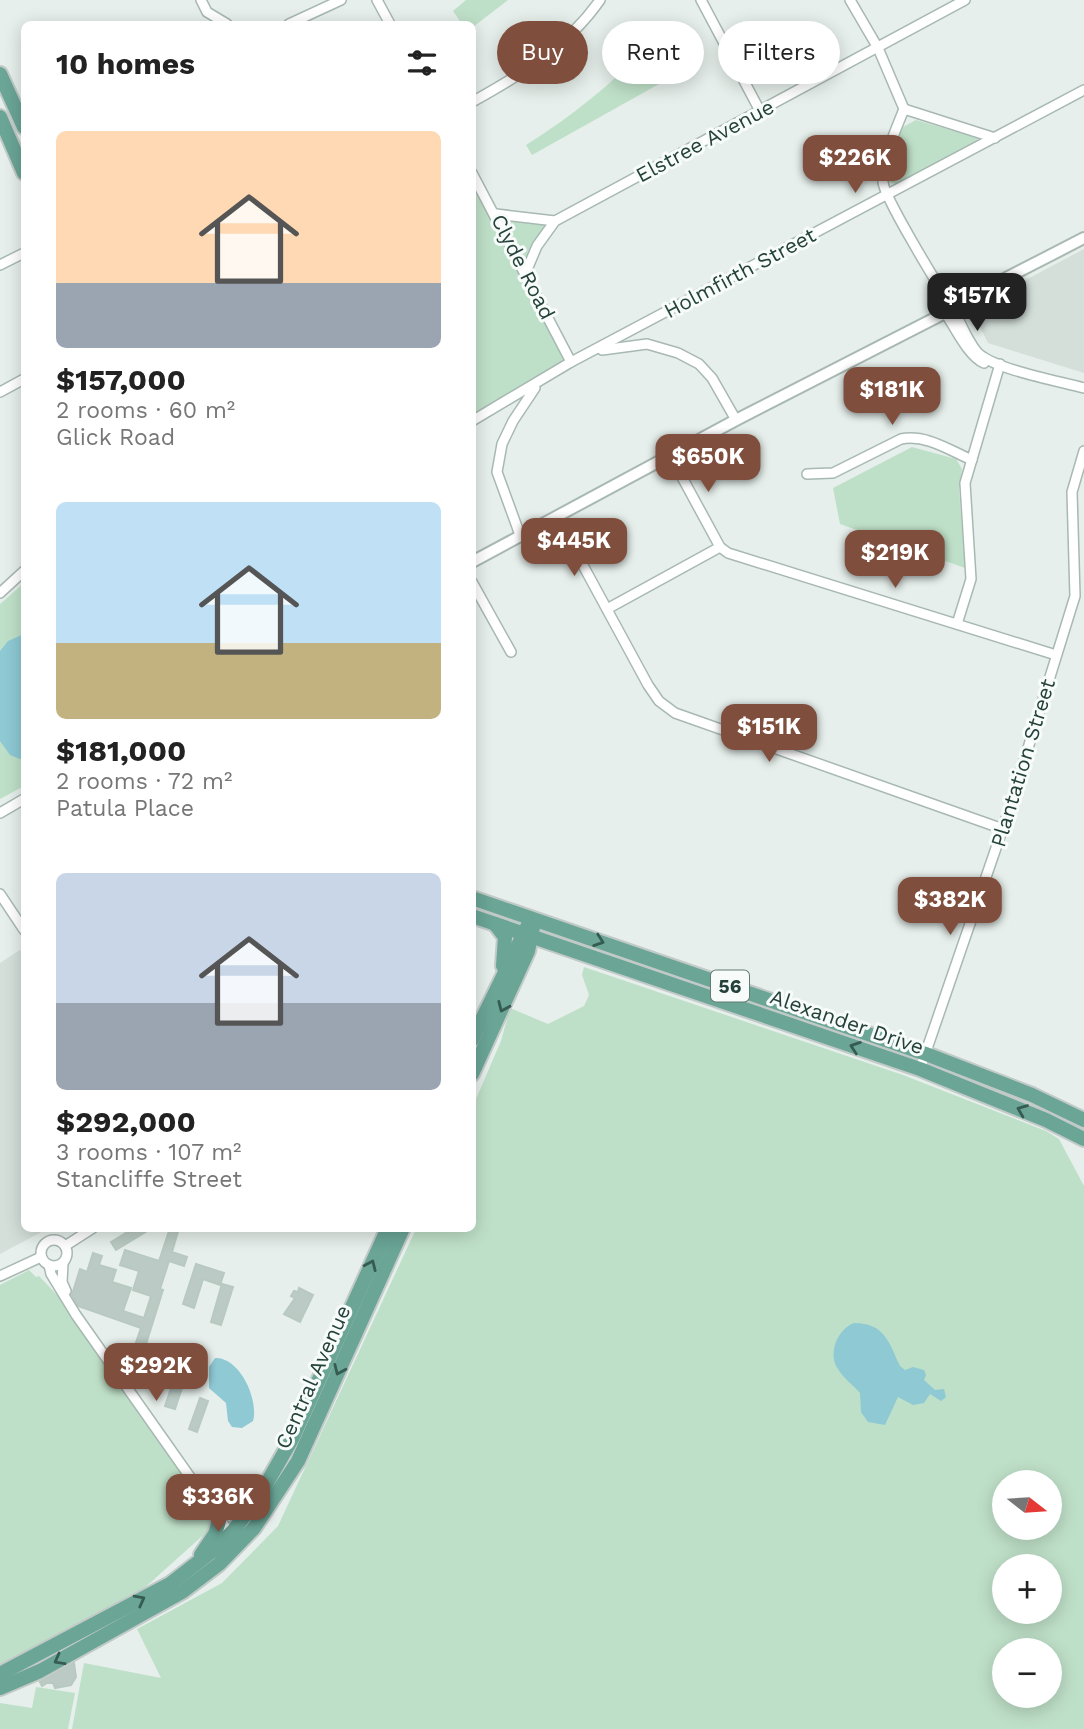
<!DOCTYPE html>
<meta charset="utf-8">
<style>
:root{--surface:#fff;--page:#f6f6f6;--text:#222;--muted:#767676;--accent:#804e3d}
body{margin:0;font-family:"Work Sans",sans-serif;background:var(--page);color:var(--text);height:100vh;display:flex;flex-direction:column;font-size:26px;white-space:nowrap}
*{box-sizing:border-box;margin:0}
p{font-size:23px;color:var(--muted)}
.icon{flex:none;width:38px;height:38px;fill:none;stroke:currentColor;stroke-width:2;stroke-linecap:round;stroke-linejoin:round}
.map{position:relative;flex:1;overflow:hidden}
.details{position:absolute;left:21px;top:21px;width:455px;height:1211px;display:flex;flex-direction:column;background:var(--surface);border-radius:10px;box-shadow:0 4px 18px #0003}
.details>*{flex:none}
.top-card{position:absolute;left:497px;top:21px;width:481px;height:63px;display:flex;gap:14px}
.needle{width:46px;rotate:107deg}
.fabs{position:absolute;left:992px;top:1470px;display:grid;gap:14px}
.fabs a{display:grid;place-items:center;width:70px;height:70px;border-radius:50%;background:var(--surface);box-shadow:0 4px 18px #0003;font-size:35px}
.price{position:absolute;translate:-50% -60px;padding:0 16px;border-radius:14px;background:var(--accent);color:#fff;font-size:23px;line-height:46px;filter:drop-shadow(0 2px 4px #0008)}
.price::after{content:'';position:absolute;left:50%;top:42px;width:21px;height:16px;margin-left:-10px;background:inherit;clip-path:polygon(0 0,100% 0,50% 100%)}
.price.selected{background:#222;color:#fff}
ul{padding:0;list-style:none}
li{display:grid;align-content:center;gap:14px;height:371px;padding:0 35px}
li span{display:grid;place-items:center;height:217px;border-radius:10px;color:#555}
li>.icon{margin-inline-start:auto}
span .icon{width:126px;height:126px;fill:#fffc;stroke-width:1}
li b{font-size:30px}
h2{display:flex;justify-content:space-between;align-items:center;height:84px;padding:0 35px;font-size:30px}
.tag{padding:0 24px;border-radius:32px;background:var(--surface);box-shadow:0 4px 18px #0003;font-size:24px;line-height:63px}
.tag.selected{background:var(--accent);color:#fff}
.map>svg:first-child{display:block}
</style>
<div class="map">
<svg width="1084" height="1729" viewBox="0 0 1084 1729">
<rect width="100%" height="100%" fill="#e6efeb"/>
<g fill="#d4dfda">
<polygon points="1084,249 1084,373 988,343 971,309"/>
<polygon points="20,950 24,957 24,1228 47,1229 0,1254 0,963"/>
</g>
<g fill="#bfe0c8" fill-rule="evenodd">
<polygon points="466,0 508,0 473,27 472,24 462,24 453,11"/>
<path d="M649,45L668,79L532,155L526,145C572,116 612,84 649,45Z"/>
<polygon points="916,120 977,138 977,142 895,184 890,182 888,177 896,143 903,127"/>
<polygon points="472,175 496,214 555,221 526,272 571,362 472,421"/>
<polygon points="912,447 956,459 962,469 959,489 965,568 840,524 833,488"/>
<polygon points="24,583 24,786 0,799 0,604"/>
<path d="M584,967L903,1075L1046,1131L1059,1139L1084,1186V1729H72L84,1663L161,1678L137,1629L222,1583L278,1526L416,1229L472,1228L473,1106L501,1041L510,1008L548,1024L584,1006L589,995L582,975ZM1004,1482H1050V1528H1004ZM1004,1566H1050V1612H1004ZM1004,1650H1050V1696H1004Z"/>
<polygon points="29,1270 36,1277 39,1276 76,1315 219,1521 141,1591 103,1615 0,1668 0,1285"/>
<polygon points="36,1687 75,1693 68,1729 0,1729 0,1703 32,1708"/>
</g>
<g fill="#8ec9d4">
<polygon points="24,634 24,757 20,759 10,755 0,741 0,651 8,641"/>
<path d="M854,1323C885,1323 889,1343 900,1366L905,1370L913,1367L924,1370L926,1375L924,1380L935,1390L944,1389L946,1397L941,1401L930,1394L924,1403L913,1405L898,1397L885,1425L868,1422L861,1412L860,1393C852,1384 844,1379 838,1369C827,1353 838,1329 854,1323Z"/>
<path d="M215,1358C240,1357 259,1400 253,1421L242,1428L232,1427L228,1421L226,1403L209,1388V1367Z"/>
</g>
<g fill="#bbcac4" stroke="#b8c9c2" stroke-width="2">
<polygon points="134,1228 152,1228 116,1250 111,1242"/>
<polygon points="170,1228 179,1228 172,1252 187,1257 184,1266 169,1261 160,1289 163,1290 146,1344 162,1350 159,1360 133,1351 141,1328 78,1306 72,1295 80,1269 87,1272 93,1253 102,1256 99,1265 116,1270 112,1282 131,1288 123,1311 144,1318 151,1296 133,1290 139,1271 120,1265 125,1250 159,1261"/>
<polygon points="196,1264 224,1273 220,1285 203,1279 194,1308 183,1304"/>
<polygon points="222,1284 233,1287 221,1325 211,1322"/>
<polygon points="299,1288 313,1295 300,1322 284,1314 295,1298 291,1296 294,1291 298,1292"/>
<polygon points="176,1373 186,1376 175,1409 165,1406"/>
<polygon points="200,1398 208,1401 197,1432 189,1429"/>
<polygon points="74,1663 76,1677 71,1685 55,1688 53,1683 47,1683 42,1686 40,1682"/>
</g>
<g fill="none" stroke-linecap="round" stroke-linejoin="round">
<g stroke="#a8b8b2" stroke-width="12">
<g id="minor">
<polyline points="201,0 207,12 227,24"/>
<polyline points="377,0 390,24"/>
<polyline points="701,0 760,111"/>
<polyline points="850,0 878,48 904,109"/>
<polyline points="289,24 341,0"/>
<path d="M472,102C521,75 568,46 600,0"/>
<polyline points="472,173 571,362"/>
<polyline points="496,214 555,221"/>
<polyline points="0,265 24,253"/>
<polyline points="526,272 537,246 555,221 965,0"/>
<path d="M948,300C937,284 884,197 883,182C882,160 896,129 904,109L995,138"/>
<path d="M955,311C959,321 971,347 979,354C998,370 1058,381 1084,388"/>
<path d="M946,314C955,328 969,357 984,363"/>
<polyline points="602,350 647,344 678,353 699,364 712,378 736,420"/>
<polyline points="0,392 24,379"/>
<polyline points="472,421 571,362 1084,90"/>
<polyline points="670,455 720,547 728,553 1056,655"/>
<path d="M807,474L833,473L901,439C926,434 949,450 972,460"/>
<polyline points="566,534 648,685 659,701 675,713 1003,829"/>
<polyline points="520,535 497,472 502,444 513,421 535,388"/>
<polyline points="472,582 511,652"/>
<polyline points="0,593 24,571"/>
<polyline points="607,609 720,547"/>
<polyline points="957,624 971,579 965,483 1000,364"/>
<polyline points="0,813 24,799"/>
<polyline points="0,894 24,930"/>
<polyline points="920,1069 1007,816 1075,596 1072,492 1084,451"/>
<circle cx="54" cy="1253" r="13"/>
<polyline points="65,1246 93,1228"/>
<polyline points="63,1263 62,1282 66,1291"/>
<polyline points="49,1265 51,1274 76,1315 233,1538"/>
<polyline points="0,1276 41,1257"/>
</g>
</g>
<g stroke="#a8b8b2" stroke-width="14">
<g id="tertiary">
<polyline points="953,302 979,292 1084,238"/>
<polyline points="956,308 951,300 946,301 942,308 945,313 951,314 966,301"/>
<polyline points="472,562 736,420 945,313"/>
</g>
</g>
<g stroke="#c2cac8" stroke-width="18">
<g id="primary">
<polyline points="0,74 24,127"/>
<polyline points="0,117 24,173"/>
<polyline points="472,898 926,1054 1032,1095 1084,1120"/>
<polyline points="472,916 920,1069 1046,1120 1084,1139"/>
<polyline points="495,924 505,937 503,966"/>
<polyline points="472,1040 528,925"/>
<polyline points="472,1074 528,951 533,927"/>
<polyline points="201,1555 215,1534 219,1521"/>
<polyline points="0,1674 170,1584 215,1549 234,1530 260,1495 292,1439 388,1228"/>
<polyline points="0,1688 40,1671 182,1592 219,1564 254,1528 298,1461 403,1228"/>
</g>
</g>
<use href="#minor" stroke="#fff" stroke-width="9"/>
<use href="#tertiary" stroke="#fff" stroke-width="10"/>
<use href="#primary" stroke="#6aa596" stroke-width="14"/>
</g>
<defs><path id="oneway-chevron" d="M-2-3.5L2.5 0L-2 3.5" fill="none" stroke-width="1.6" stroke-linecap="round" stroke-linejoin="round" transform="scale(1.75)"/></defs>
<g stroke="#365b51">
<use href="#oneway-chevron" transform="translate(599 941) rotate(19)"/>
<use href="#oneway-chevron" transform="translate(503 1007) rotate(114)"/>
<use href="#oneway-chevron" transform="translate(855 1047) rotate(-161)"/>
<use href="#oneway-chevron" transform="translate(1022 1110) rotate(-158)"/>
<use href="#oneway-chevron" transform="translate(371 1265) rotate(-66)"/>
<use href="#oneway-chevron" transform="translate(339 1370) rotate(114)"/>
<use href="#oneway-chevron" transform="translate(140 1600) rotate(-28)"/>
<use href="#oneway-chevron" transform="translate(59 1660) rotate(151)"/>
</g>
<g text-anchor="middle" stroke-width="6" stroke-linejoin="round" paint-order="stroke">
<rect fill="#f7fbf9" stroke="#637a73" stroke-width="2" x="711" y="970.5" width="38" height="31" rx="5"/>
<g font-size="19" font-weight="bold" fill="#24423a">
<text x="730" y="993">56</text>
</g>
<g font-size="21" fill="#24423a" stroke="#f7fbf9">
<text transform="translate(705 141) rotate(-28)" y="7">Elstree Avenue</text>
<text transform="translate(523 267) rotate(63)" y="7">Clyde Road</text>
<text transform="translate(740 273) rotate(-28)" y="7">Holmfirth Street</text>
<text transform="translate(1023 763) rotate(-73)" y="7">Plantation Street</text>
<text transform="translate(847 1022) rotate(19)" y="7">Alexander Drive</text>
<text transform="translate(313 1377) rotate(-66)" y="7">Central Avenue</text>
</g>
</g>
</svg>
<div class="fabs">
<a><svg class="needle" viewBox="-14 -14 28 28"><path d="M0-13l5 13h-10z" fill="#e53935"/><path d="M0 13l5-13h-10z" fill="#767676"/></svg></a>
<a>+</a>
<a>−</a>
</div>
<b class="price" style="left:855px;top:195px">$226K</b>
<b class="price selected" style="left:977px;top:333px">$157K</b>
<b class="price" style="left:892px;top:427px">$181K</b>
<b class="price" style="left:708px;top:494px">$650K</b>
<b class="price" style="left:574px;top:578px">$445K</b>
<b class="price" style="left:895px;top:590px">$219K</b>
<b class="price" style="left:769px;top:764px">$151K</b>
<b class="price" style="left:950px;top:937px">$382K</b>
<b class="price" style="left:156px;top:1403px">$292K</b>
<b class="price" style="left:218px;top:1534px">$336K</b>
<div class="top-card">
<a class="tag selected">Buy</a>
<a class="tag">Rent</a>
<a class="tag">Filters</a>
</div>
<section class="details">
<h2>10 homes<svg class="icon" aria-label="filters" viewBox="0 0 24 24"><path d="M4 7h16M4 17h16"/><circle cx="9" cy="7" r="2"/><circle cx="15" cy="17" r="2"/></svg></h2>
<ul>
<li><span style="background:linear-gradient(#ffd9b3 70%,#9aa5b1 0)"><svg class="icon" aria-label="home" viewBox="0 0 24 24"><path d="M3 11l9-7 9 7M6 9v11h12V9"/></svg></span><div><b>$157,000</b><p>2 rooms · 60 m²</p><p>Glick Road</p></div></li>
<li><span style="background:linear-gradient(#bfe0f5 65%,#c2b280 0)"><svg class="icon" aria-label="home" viewBox="0 0 24 24"><path d="M3 11l9-7 9 7M6 9v11h12V9"/></svg></span><div><b>$181,000</b><p>2 rooms · 72 m²</p><p>Patula Place</p></div></li>
<li><span style="background:linear-gradient(#c9d6e8 60%,#9aa5b1 0)"><svg class="icon" aria-label="home" viewBox="0 0 24 24"><path d="M3 11l9-7 9 7M6 9v11h12V9"/></svg></span><div><b>$292,000</b><p>3 rooms · 107 m²</p><p>Stancliffe Street</p></div></li>
</ul>
</section>
</div>
